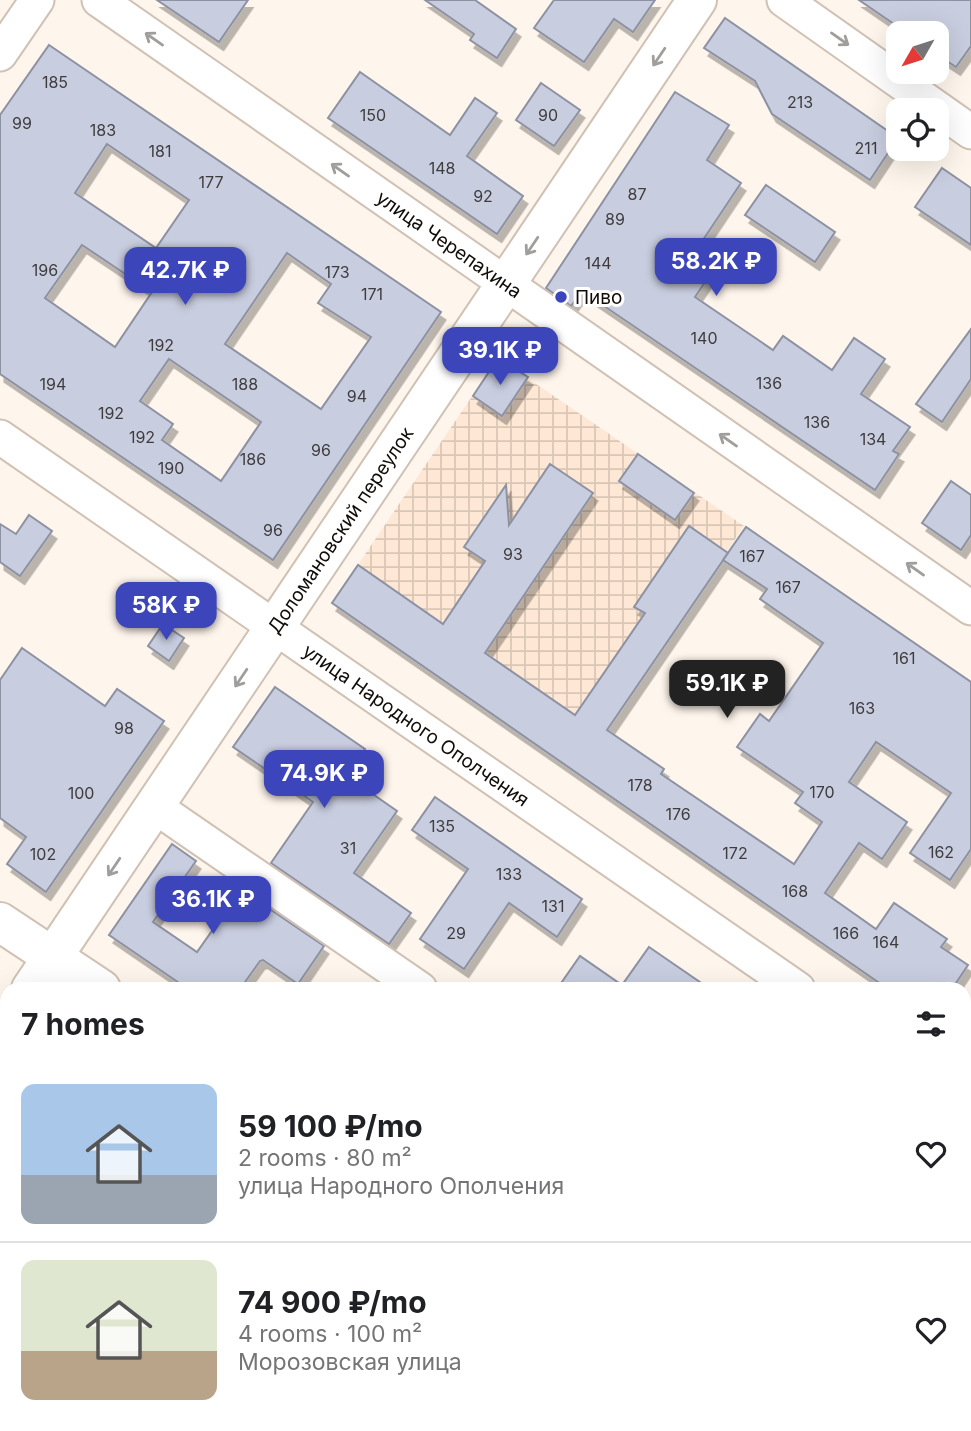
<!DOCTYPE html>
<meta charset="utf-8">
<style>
:root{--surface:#fff;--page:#f6f6f6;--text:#202124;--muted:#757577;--line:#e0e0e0;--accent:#3c45b9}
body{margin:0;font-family:Inter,sans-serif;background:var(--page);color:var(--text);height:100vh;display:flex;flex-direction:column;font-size:26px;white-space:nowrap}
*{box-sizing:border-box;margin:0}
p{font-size:23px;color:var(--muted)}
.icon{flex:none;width:38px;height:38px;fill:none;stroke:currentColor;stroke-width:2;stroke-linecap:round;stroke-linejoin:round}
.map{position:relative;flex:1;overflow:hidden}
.panel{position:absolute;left:0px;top:982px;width:971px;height:450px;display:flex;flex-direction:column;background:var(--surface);border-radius:21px 21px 0 0;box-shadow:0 7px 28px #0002}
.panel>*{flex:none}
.needle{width:46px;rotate:231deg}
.controls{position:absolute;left:886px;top:21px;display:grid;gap:14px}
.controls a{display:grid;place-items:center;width:63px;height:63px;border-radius:14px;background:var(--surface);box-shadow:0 7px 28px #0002;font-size:35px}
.price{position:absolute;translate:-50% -60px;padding:0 16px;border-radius:14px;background:var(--accent);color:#fff;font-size:23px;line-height:46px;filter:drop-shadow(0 2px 4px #0008)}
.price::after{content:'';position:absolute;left:50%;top:42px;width:21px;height:16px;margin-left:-10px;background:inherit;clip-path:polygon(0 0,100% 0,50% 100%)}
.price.current{background:#222;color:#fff}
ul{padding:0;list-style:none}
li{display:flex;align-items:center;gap:21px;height:175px;padding:0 21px}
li+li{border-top:2px solid var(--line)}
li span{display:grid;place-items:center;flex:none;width:196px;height:140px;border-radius:14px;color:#555}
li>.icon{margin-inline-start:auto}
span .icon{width:84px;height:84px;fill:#fffc;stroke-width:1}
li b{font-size:30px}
h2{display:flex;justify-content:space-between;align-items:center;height:84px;padding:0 21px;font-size:30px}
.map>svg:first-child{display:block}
</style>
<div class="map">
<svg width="971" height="1431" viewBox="0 0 971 1431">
<defs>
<pattern id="industrial-grid" width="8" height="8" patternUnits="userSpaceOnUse" patternTransform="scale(1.75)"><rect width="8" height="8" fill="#fee8d5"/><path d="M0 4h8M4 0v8" fill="none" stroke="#d9c6b5"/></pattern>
<filter id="shadow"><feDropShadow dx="4.5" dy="8" stdDeviation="0" flood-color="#0004"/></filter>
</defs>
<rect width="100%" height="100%" fill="#fef5ec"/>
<polygon fill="url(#industrial-grid)" points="498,358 744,526 578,773 332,603"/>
<g fill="#c8cddf" stroke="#8d92a3" stroke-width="2" fill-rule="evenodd" filter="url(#shadow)">
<polygon points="157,0 248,0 219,42"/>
<polygon points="425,0 475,0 516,29 497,58 470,40 474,34"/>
<polygon points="554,0 655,0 633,32 614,19 584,62 534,28"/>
<polygon points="859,0 971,0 971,46 956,67 936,54 936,33 907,33"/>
<polygon points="725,18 898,138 870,180 772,114 755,81 704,48"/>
<path d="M49,45L441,312L273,560L0,374V115ZM107,144L189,200L156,248L75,193ZM82,245L152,292L115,347L45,298ZM287,253L331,284L318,303L371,337L321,409L225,344ZM169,359L261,422L221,481L162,440L173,424L140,401Z"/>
<polygon points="360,72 450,135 475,98 497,113 467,156 523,196 497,234 328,118"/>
<polygon points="541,83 580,110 554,146 516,120"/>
<polygon points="675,92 729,125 707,160 741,183 693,255 714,269 695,297 773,350 783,336 832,370 854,338 885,359 861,394 910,427 893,451 899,454 875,490 582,291 571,306 546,288"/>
<polygon points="942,168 971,188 971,245 915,207"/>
<polygon points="766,185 835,232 815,262 745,215"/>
<polygon points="971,329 971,379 942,422 916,404"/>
<polygon points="498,358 528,377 502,416 473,396"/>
<polygon points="638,454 694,493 675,520 619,481"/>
<polygon points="550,464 593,493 485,653 575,715 645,613 634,607 689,526 728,553 607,730 664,769 661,774 794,864 822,822 795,803 803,792 737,747 760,714 769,721 823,643 760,599 767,589 723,560 746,527 971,682 971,849 950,880 910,853 951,793 876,742 849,782 907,822 882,859 859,843 825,893 876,929 894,903 947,939 941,947 968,965 952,989 888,989 332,603 358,565 443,624 485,561 464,547 506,485 509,525"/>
<polygon points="951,481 971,495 971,535 961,550 922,523"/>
<polygon points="29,515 52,531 20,576 0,562 0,524 16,534"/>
<polygon points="163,624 184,638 169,661 148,646"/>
<polygon points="22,648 105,706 117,689 164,721 46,892 7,864 26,837 0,818 0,680"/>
<polygon points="275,687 365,749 347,776 397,811 354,873 411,913 389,944 271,863 313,802 233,747"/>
<polygon points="435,797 582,899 557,937 509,903 464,969 420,939 468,869 412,830"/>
<polygon points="172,844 196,861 153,922 197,952 240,891 249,895 324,946 298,984 263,960 260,961 240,989 188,989 109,935"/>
<polygon points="649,947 710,989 557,989 580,956 622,985"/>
</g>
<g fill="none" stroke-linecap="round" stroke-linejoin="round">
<g stroke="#d0c1b4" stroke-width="21">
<polyline id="service" points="8,1431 13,1424"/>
</g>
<g stroke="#d0c1b4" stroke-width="37">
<g id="minor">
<path id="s1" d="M99,0L971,608"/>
<polyline points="784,0 971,132"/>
<polyline points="0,54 37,0"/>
<path id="s2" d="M0,437L798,989"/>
<polyline points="154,806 420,989"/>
<polyline points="964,1104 971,1109"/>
<polyline points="964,1363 971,1368"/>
<polyline points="331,1424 336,1431"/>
</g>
</g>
<g stroke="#d0c1b4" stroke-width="42">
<g id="tertiary">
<polyline points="31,989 52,958"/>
<polyline points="0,1033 7,1023"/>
</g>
</g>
<g stroke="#d0c1b4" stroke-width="42">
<g id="secondary">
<path id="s3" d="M52,958L697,0"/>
</g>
</g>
<g stroke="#d0c1b4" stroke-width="42">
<g id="primary">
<polyline points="0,922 101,989"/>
<polyline points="732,1424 741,1431"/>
</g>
</g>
<use href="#service" stroke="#fff" stroke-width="18"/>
<use href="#minor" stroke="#fff" stroke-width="33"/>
<use href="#tertiary" stroke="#fff" stroke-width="38"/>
<use href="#secondary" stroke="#fff" stroke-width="38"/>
<use href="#primary" stroke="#fff" stroke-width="38"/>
</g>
<defs><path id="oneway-shaft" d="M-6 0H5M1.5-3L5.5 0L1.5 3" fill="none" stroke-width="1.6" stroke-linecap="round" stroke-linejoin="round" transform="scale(1.75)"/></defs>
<g stroke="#a09e9c">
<use href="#oneway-shaft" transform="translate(154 39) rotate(-145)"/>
<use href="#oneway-shaft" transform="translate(840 39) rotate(35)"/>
<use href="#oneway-shaft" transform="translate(659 57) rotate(124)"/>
<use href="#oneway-shaft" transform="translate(340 170) rotate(-145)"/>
<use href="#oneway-shaft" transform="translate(532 246) rotate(124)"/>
<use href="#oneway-shaft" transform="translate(728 440) rotate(-145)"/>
<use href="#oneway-shaft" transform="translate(915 569) rotate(-145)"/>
<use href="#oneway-shaft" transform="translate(241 678) rotate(124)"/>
<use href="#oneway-shaft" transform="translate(114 867) rotate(124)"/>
</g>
<circle fill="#3c45b9" stroke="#fff" stroke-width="2.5" cx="561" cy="297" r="7"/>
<g text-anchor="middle" stroke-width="6" stroke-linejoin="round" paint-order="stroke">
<g font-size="16" fill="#3f3c3e">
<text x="55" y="88">185</text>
<text x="800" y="108">213</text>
<text x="373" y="121">150</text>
<text x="548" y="121">90</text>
<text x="22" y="129">99</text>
<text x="103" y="136">183</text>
<text x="866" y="154">211</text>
<text x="160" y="157">181</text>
<text x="442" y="174">148</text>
<text x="211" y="188">177</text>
<text x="637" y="200">87</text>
<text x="483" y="202">92</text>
<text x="615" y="225">89</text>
<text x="598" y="269">144</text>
<text x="45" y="276">196</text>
<text x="337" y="278">173</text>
<text x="372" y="300">171</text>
<text x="704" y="344">140</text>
<text x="161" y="351">192</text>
<text x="769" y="389">136</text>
<text x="53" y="390">194</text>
<text x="245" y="390">188</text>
<text x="357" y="402">94</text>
<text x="111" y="419">192</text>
<text x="817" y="428">136</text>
<text x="142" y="443">192</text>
<text x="873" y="445">134</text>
<text x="321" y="456">96</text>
<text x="253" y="465">186</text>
<text x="171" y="474">190</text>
<text x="273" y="536">96</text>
<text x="513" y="560">93</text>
<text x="752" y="562">167</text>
<text x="788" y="593">167</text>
<text x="904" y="664">161</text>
<text x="862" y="714">163</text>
<text x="124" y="734">98</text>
<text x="640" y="791">178</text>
<text x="822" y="798">170</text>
<text x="81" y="799">100</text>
<text x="678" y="820">176</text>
<text x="442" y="832">135</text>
<text x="348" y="854">31</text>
<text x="941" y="858">162</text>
<text x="735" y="859">172</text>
<text x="43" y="860">102</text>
<text x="509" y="880">133</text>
<text x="795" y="897">168</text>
<text x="553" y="912">131</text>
<text x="456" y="939">29</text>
<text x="846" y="939">166</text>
<text x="886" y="948">164</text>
</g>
<g font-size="19" fill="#110c08" stroke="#fff">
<text dy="7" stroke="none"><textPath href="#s1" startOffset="427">улица Черепахина</textPath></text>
<text dy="7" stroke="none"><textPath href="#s3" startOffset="516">Доломановский переулок</textPath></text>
<text dy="7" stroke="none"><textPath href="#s2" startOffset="506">улица Народного Ополчения</textPath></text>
</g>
<g font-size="19" fill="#110c08" stroke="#fff" text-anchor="start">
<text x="575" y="304">Пиво</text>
</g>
</g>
</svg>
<div class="controls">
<a><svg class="needle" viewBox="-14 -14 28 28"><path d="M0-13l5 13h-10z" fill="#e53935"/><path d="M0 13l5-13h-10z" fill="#757577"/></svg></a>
<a><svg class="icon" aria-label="locate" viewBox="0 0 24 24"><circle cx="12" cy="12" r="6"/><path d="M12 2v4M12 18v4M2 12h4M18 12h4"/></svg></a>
</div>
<b class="price" style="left:716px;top:298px">58.2K ₽</b>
<b class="price" style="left:185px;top:307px">42.7K ₽</b>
<b class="price" style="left:500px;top:387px">39.1K ₽</b>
<b class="price" style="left:166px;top:642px">58K ₽</b>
<b class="price current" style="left:727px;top:720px">59.1K ₽</b>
<b class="price" style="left:324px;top:810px">74.9K ₽</b>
<b class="price" style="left:213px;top:936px">36.1K ₽</b>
<section class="panel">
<h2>7 homes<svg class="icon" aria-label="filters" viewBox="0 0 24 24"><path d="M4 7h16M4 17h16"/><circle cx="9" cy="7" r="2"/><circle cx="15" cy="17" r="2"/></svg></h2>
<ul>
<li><span style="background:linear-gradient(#a9c7e8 65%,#9aa5b1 0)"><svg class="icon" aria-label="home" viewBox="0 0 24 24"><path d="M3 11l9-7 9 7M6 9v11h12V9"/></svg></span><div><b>59 100 ₽/mo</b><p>2 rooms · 80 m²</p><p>улица Народного Ополчения</p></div><svg class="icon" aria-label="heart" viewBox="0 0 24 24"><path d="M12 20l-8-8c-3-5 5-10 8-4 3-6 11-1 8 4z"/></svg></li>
<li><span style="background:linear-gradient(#dfe7d0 65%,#b9a48a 0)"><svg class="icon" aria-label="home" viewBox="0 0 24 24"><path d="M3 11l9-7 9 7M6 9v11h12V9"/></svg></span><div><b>74 900 ₽/mo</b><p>4 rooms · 100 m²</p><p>Морозовская улица</p></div><svg class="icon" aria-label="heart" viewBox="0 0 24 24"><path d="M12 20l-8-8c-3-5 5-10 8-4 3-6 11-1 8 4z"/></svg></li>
</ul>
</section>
</div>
